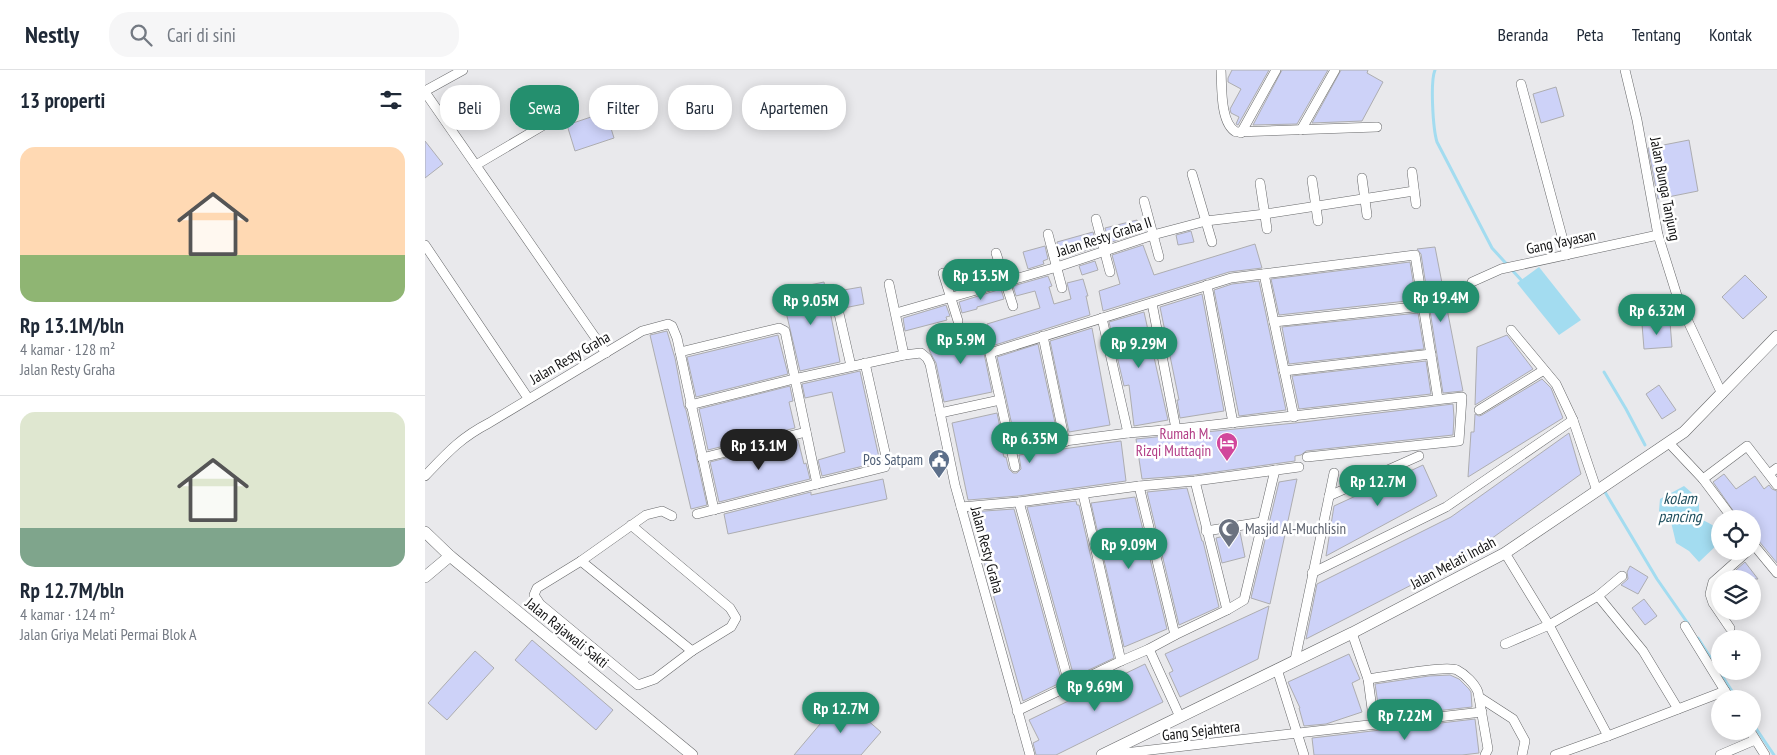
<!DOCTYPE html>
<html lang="id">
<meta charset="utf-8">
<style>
:root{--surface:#fff;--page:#f6f6f7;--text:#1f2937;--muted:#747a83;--line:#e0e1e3;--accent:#248f6e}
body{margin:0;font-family:"PT Sans Narrow",sans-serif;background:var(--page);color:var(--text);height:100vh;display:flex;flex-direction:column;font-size:19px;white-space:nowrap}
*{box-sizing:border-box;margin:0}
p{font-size:16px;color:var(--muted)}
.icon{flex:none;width:28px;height:28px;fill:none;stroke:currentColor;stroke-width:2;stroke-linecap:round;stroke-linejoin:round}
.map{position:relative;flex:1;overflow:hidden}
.panel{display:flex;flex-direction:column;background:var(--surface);width:425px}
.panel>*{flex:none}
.hud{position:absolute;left:15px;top:15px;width:475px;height:45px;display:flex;gap:10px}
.buttons{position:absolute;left:1286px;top:440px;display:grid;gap:10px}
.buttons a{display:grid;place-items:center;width:50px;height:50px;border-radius:50%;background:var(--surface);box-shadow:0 2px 12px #0003;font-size:25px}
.price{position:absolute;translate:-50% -42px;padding:0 11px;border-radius:18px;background:var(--accent);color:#fff;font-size:16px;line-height:32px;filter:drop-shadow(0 1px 2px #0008)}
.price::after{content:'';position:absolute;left:50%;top:30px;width:15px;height:11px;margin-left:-8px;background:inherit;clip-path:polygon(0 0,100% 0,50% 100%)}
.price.active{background:#222;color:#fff}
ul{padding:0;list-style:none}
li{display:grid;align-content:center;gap:10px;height:265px;padding:0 20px}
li+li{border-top:1px solid var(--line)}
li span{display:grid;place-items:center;height:155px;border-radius:15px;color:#555}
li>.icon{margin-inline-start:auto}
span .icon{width:90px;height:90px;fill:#fffc;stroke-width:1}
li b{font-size:21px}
h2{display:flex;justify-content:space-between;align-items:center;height:60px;padding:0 20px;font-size:21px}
.chip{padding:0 18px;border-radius:20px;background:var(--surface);box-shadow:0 2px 12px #0003;font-size:18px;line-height:45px}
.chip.active{background:var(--accent);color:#fff}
header{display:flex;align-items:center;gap:30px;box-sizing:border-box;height:70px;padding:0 25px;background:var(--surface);border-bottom:1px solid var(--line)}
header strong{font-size:24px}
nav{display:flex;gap:28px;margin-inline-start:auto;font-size:18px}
.search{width:350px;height:45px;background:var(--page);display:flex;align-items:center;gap:12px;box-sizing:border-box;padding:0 18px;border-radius:20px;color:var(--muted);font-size:19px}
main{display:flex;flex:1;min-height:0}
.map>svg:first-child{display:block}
</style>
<header>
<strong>Nestly</strong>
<div class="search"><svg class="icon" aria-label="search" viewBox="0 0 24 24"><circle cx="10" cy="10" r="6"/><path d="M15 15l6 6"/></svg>Cari di sini</div>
<nav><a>Beranda</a><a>Peta</a><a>Tentang</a><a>Kontak</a></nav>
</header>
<main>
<section class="panel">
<h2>13 properti<svg class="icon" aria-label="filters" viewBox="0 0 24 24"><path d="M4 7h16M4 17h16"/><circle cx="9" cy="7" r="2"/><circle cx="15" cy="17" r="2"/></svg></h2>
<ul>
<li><span style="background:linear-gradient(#ffd9b3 70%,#8fb573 0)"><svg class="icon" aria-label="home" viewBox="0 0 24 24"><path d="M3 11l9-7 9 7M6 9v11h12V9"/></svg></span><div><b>Rp 13.1M/bln</b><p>4 kamar · 128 m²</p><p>Jalan Resty Graha</p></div></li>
<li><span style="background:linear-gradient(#dfe7d0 75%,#7fa58c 0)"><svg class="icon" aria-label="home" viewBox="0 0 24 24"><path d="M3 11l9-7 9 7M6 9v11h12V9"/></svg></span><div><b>Rp 12.7M/bln</b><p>4 kamar · 124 m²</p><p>Jalan Griya Melati Permai Blok A</p></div></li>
</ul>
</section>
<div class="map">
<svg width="1352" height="685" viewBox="0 0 1352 685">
<rect width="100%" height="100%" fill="#e9e9ec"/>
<g fill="#a3dcf0">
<polygon points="1114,197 1156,250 1134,265 1092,213"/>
<path d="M1259,416L1274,429V448C1287,455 1295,456 1295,472L1274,492L1264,481L1251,473L1246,452L1234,441L1235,429Z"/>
</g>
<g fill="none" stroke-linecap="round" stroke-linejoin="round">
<g stroke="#a3dcf0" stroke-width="3">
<path d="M1010,0C1005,12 1008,59 1012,72L1067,178L1098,212"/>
<polyline points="1179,302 1201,339 1220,375"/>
<polyline points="1180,422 1232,509 1264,555"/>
<polyline points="1273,568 1312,629"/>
<polyline points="1328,654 1349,685"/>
</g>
</g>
<g fill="#cdd2f8" stroke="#adadb0">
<polygon points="807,0 844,0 813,55 811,54 814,47 806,43 805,39 816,19 803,12 803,8"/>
<polygon points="857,0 903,0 872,54 828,55"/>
<polygon points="916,0 943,0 942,3 958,12 937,51 887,53"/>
<polygon points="1131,17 1139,46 1116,53 1108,24"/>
<polygon points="181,42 189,68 150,81 142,55"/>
<polygon points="1264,70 1273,121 1233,129 1223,78"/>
<polygon points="0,71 18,94 0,108"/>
<polygon points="712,150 715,163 684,173 680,158"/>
<polygon points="766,161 769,172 753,175 751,165"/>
<polygon points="668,162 672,177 650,184 649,182 635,186 632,172"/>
<polygon points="830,174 837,198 804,202 678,241 674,221 695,214 687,185 718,175 729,205"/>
<polygon points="620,176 623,189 618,191 619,194 603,199 598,182"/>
<polygon points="1010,177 1038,321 1018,323 996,184 992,179"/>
<polygon points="670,191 673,200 657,205 654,196"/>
<polygon points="985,192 991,230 854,245 846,209"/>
<polygon points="540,200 545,215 530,220 525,205"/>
<polygon points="1320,205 1342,227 1318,249 1297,227"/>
<polygon points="623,206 627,216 624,217 629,234 646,229 642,213 658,209 663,226 661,226 665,245 570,275 566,260 562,254 615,238 610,221 591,226 588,216"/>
<polygon points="834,211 861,340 814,346 789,220 807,214"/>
<polygon points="399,212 401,223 405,222 404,227 407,240 405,241 415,292 375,301 356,221"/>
<polygon points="436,217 439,234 419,238 416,225 413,221"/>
<polygon points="576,219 579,229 552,237 552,239 537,243 534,232"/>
<polygon points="777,224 799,341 755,348 752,330 754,330 735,237"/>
<polygon points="521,235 525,246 521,247 522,250 480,261 478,248"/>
<polygon points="719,242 743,350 709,356 704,315 699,316 684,252"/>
<polygon points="993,243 999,279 864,294 857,257"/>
<polygon points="1245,252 1247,277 1219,279 1217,254"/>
<polygon points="667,258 685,355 644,362 625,271"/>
<polygon points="554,259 567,322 519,332 511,293 505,282 502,270"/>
<polygon points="242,261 250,288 259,336 261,340 282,435 266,439 225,265"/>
<polygon points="353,265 363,304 271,327 262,287"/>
<polygon points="1082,265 1108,299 1050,335 1052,277"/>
<polygon points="613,274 632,362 590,369 572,287"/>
<polygon points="1001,291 1006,324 874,339 867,306"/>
<polygon points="435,301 455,392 397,406 393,390 420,382 407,322 380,328 377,314"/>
<polygon points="1117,309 1126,318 1138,348 1043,407 1046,362 1049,362 1050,344 1054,346 1057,345"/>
<polygon points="1234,315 1251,340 1237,349 1221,324"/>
<polygon points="365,316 368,331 364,332 370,358 283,380 274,339"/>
<polygon points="1028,334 1029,347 1028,365 881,381 876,385 870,386 870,391 769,405 717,409 711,369 870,353"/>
<polygon points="572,343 578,371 575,371 579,387 581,387 584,399 588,403 592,403 596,399 594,385 696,371 701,411 593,426 543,430 527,353"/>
<polygon points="1144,363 1156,404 1041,487 881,569 892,514 1026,447"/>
<polygon points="373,370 379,394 381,393 385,409 294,432 285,392"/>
<polygon points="998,395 1012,426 901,486 909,436"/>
<polygon points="1299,404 1311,419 1330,406 1339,419 1344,415 1347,419 1352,421 1352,493 1333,470 1328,466 1328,449 1314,449 1288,412"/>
<polygon points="458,409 462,429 303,464 299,444 386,422 386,425"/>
<polygon points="872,409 845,534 826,528 854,412"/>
<polygon points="762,418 777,471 778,471 794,537 754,555 722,422"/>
<polygon points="710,427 742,559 699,577 666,433"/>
<polygon points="651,431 652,435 654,435 689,588 649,607 602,437"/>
<polygon points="589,439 637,612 598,631 545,442"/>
<polygon points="815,462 820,487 797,493 791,468"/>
<polygon points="1320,492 1333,509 1305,509 1303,507"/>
<polygon points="1205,496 1223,507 1213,524 1196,515 1203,509 1202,502"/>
<polygon points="1219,529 1232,546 1220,555 1207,538"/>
<polygon points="844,536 833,589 755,627 744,603 748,601 740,584"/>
<polygon points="107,570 188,640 171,660 90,590"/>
<polygon points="50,581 69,598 22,650 3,633"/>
<polygon points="924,584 935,609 927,613 937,642 901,654 879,656 874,638 875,638 863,612"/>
<polygon points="720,594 738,632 631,685 611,685 608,673 614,670 604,650"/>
<polygon points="1025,605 1034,609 1044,619 1046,622 1047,637 955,647 950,614 1004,606"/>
<polygon points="417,628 456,662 436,685 369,685"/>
<polygon points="1050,649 1054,683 1037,685 889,685 887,668"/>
</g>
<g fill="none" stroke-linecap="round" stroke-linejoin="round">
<g stroke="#67686a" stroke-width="10">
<g id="street">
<path d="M796,0C797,17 795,53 811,62L952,57"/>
<polyline points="1200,0 1212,50 1233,165 1254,232 1297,324"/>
<polyline points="1096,14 1142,185"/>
<polyline points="0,21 38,0"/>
<polyline points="0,22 181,283"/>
<polyline points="876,60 910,0"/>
<polyline points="816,63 851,0"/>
<polyline points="51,95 129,49"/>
<polyline points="987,102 991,134"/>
<polyline points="767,104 787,172"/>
<polyline points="937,108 942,145"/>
<polyline points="887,110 893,151"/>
<polyline points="835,113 842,159"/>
<polyline points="719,131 734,187"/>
<polyline points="671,149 685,202"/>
<polyline points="623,164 637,218"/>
<polyline points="0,175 103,328"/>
<polyline points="571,183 588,236"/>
<polyline points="518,203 533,251"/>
<polyline points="839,204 869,347"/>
<polyline points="1047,212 1076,199 1233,165"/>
<polyline points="464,214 479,285"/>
<polyline points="782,215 808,353"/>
<polyline points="410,226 426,296"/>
<polyline points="727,233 751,359"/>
<polyline points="471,243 632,197 728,165 781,151 840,144 989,121"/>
<polyline points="677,248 703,363"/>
<polyline points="849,252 998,236"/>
<polyline points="1086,260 1131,314 1148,350 1172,421"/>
<polyline points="560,261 590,397"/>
<polyline points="618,266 640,372"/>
<polyline points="255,282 354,258 360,261 392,414"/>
<polyline points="565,283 806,208 990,185 1013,329"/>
<polyline points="859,301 1006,284"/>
<polyline points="265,335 369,309 479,285 496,283 502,288 505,294 530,415 605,685"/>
<polyline points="1054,340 1119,300"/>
<polyline points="515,343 575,330"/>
<polyline points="1244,373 1278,409 1308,449"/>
<polyline points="585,378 703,363 751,359 1037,327 1034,371 882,387"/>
<polyline points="277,388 381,362"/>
<polyline points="1344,404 1352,398"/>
<path d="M0,406C22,383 35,368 64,353L217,261L243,254L247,256L252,268L289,440"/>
<polyline points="1278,409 1322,376 1352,415"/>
<polyline points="770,411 802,540"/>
<polyline points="714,416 750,565"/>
<polyline points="658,424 696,591"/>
<polyline points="904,426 994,386"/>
<polyline points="594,432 645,617"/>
<polyline points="536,437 594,432 714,416 770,411 874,397"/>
<polyline points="272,444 460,397 462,391 440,293"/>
<polyline points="206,455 305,538 311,548 306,557 267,581 230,609 213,615 115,534 109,525 112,518 156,491 221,445 237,441 247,446"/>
<polyline points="781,461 837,452"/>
<polyline points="1328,474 1352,503"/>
<polyline points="1080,483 1124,555 1183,666"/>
<polyline points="156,491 267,581"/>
<polyline points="887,503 1021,437 1148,350"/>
<polyline points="1173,526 1218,581 1253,639"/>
<polyline points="1260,556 1305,629"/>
<polyline points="1305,558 1288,533 1285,524 1288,512 1323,481"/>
<polyline points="927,563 943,609 949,654"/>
<polyline points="1080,574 1124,555 1173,526 1197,506"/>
<polyline points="724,579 755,647"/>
<polyline points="870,590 909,403"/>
<polyline points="156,594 168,578"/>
<polyline points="852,599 879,685"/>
<path d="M943,609C958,607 1021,595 1032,600C1040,604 1050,614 1053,622L1063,679L1060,685"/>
<polyline points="1054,627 1088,649 1100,671 1097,685"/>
<polyline points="592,641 696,591 724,579 750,565 802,540 819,530 850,400"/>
<polyline points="1325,661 1340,685"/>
<polyline points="682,685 1057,642"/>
<polyline points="1130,685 1183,666 1300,621"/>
<polyline points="1295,685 1330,670"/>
</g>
</g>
<g stroke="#67686a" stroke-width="12">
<g id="secondary">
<polyline points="0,462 25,486 267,685"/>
<polyline points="0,507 25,486"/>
<polyline points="677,685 927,563 1080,483 1259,362 1352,266"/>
</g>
</g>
<use href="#street" stroke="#fff" stroke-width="9"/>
<use href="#secondary" stroke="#fff" stroke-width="11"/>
</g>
<defs>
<g id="hotel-pin" transform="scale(1.125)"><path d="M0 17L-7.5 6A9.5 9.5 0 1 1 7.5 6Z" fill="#d1479c" stroke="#fff"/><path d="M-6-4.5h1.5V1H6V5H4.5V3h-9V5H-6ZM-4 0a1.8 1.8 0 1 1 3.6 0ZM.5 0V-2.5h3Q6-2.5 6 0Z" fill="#fff"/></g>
<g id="civic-pin" transform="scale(1.125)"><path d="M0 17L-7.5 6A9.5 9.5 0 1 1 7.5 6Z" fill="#5c6f8a" stroke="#fff"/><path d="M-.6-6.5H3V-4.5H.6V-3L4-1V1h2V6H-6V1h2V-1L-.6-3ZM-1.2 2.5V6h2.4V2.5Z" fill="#fff"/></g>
<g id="mosque-pin" transform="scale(1.125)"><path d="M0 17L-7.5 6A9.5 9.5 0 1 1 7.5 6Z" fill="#6b7280" stroke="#fff"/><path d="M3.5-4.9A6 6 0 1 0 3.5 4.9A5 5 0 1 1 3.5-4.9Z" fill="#fff"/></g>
</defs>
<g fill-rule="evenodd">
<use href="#hotel-pin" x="802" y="373"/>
<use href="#civic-pin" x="514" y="390"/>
<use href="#mosque-pin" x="804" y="459"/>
</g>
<g text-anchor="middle" stroke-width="5" stroke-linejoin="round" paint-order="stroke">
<g font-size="15" fill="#121213" stroke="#fff">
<text transform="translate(1240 119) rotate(79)" y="5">Jalan Bunga Tanjung</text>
<text transform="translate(679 167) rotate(-18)" y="5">Jalan Resty Graha II</text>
<text transform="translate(1136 172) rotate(-12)" y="5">Gang Yayasan</text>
<text transform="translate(145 288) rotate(-30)" y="5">Jalan Resty Graha</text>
<text transform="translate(562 480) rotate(75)" y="5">Jalan Resty Graha</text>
<text transform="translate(1028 493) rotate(-28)" y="5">Jalan Melati Indah</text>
<text transform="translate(142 563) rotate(39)" y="5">Jalan Rajawali Sakti</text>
<text transform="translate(776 661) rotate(-7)" y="5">Gang Sejahtera</text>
</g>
<g font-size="15" fill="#b23c85" stroke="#fff" text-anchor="end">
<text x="786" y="369">Rumah M.<tspan x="786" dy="17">Rizqi Muttaqin</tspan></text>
</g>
<g font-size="15" fill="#4e5e75" stroke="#fff" text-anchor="end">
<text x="498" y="395">Pos Satpam</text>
</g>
<g font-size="15" fill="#5b616d" stroke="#fff" text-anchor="start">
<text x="820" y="464">Masjid Al-Muchlisin</text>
</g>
<g font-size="16" font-style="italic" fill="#20505f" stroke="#fff">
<text x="1255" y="434">kolam<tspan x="1255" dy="18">pancing</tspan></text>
</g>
</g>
</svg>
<div class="buttons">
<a><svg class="icon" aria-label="locate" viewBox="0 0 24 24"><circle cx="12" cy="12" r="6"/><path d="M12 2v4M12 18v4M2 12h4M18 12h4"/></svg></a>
<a><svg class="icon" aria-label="layers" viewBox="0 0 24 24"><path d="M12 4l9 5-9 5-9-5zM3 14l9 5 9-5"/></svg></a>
<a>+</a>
<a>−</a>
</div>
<b class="price" style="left:556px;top:231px">Rp 13.5M</b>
<b class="price" style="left:1016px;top:253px">Rp 19.4M</b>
<b class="price" style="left:386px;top:256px">Rp 9.05M</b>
<b class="price" style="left:1232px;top:266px">Rp 6.32M</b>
<b class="price" style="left:536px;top:295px">Rp 5.9M</b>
<b class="price" style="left:714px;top:299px">Rp 9.29M</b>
<b class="price" style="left:605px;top:394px">Rp 6.35M</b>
<b class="price active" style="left:334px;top:401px">Rp 13.1M</b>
<b class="price" style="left:953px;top:437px">Rp 12.7M</b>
<b class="price" style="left:704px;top:500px">Rp 9.09M</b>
<b class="price" style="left:670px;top:642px">Rp 9.69M</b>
<b class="price" style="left:416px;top:664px">Rp 12.7M</b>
<b class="price" style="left:980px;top:671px">Rp 7.22M</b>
<div class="hud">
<a class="chip">Beli</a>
<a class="chip active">Sewa</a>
<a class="chip">Filter</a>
<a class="chip">Baru</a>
<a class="chip">Apartemen</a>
</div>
</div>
</main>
